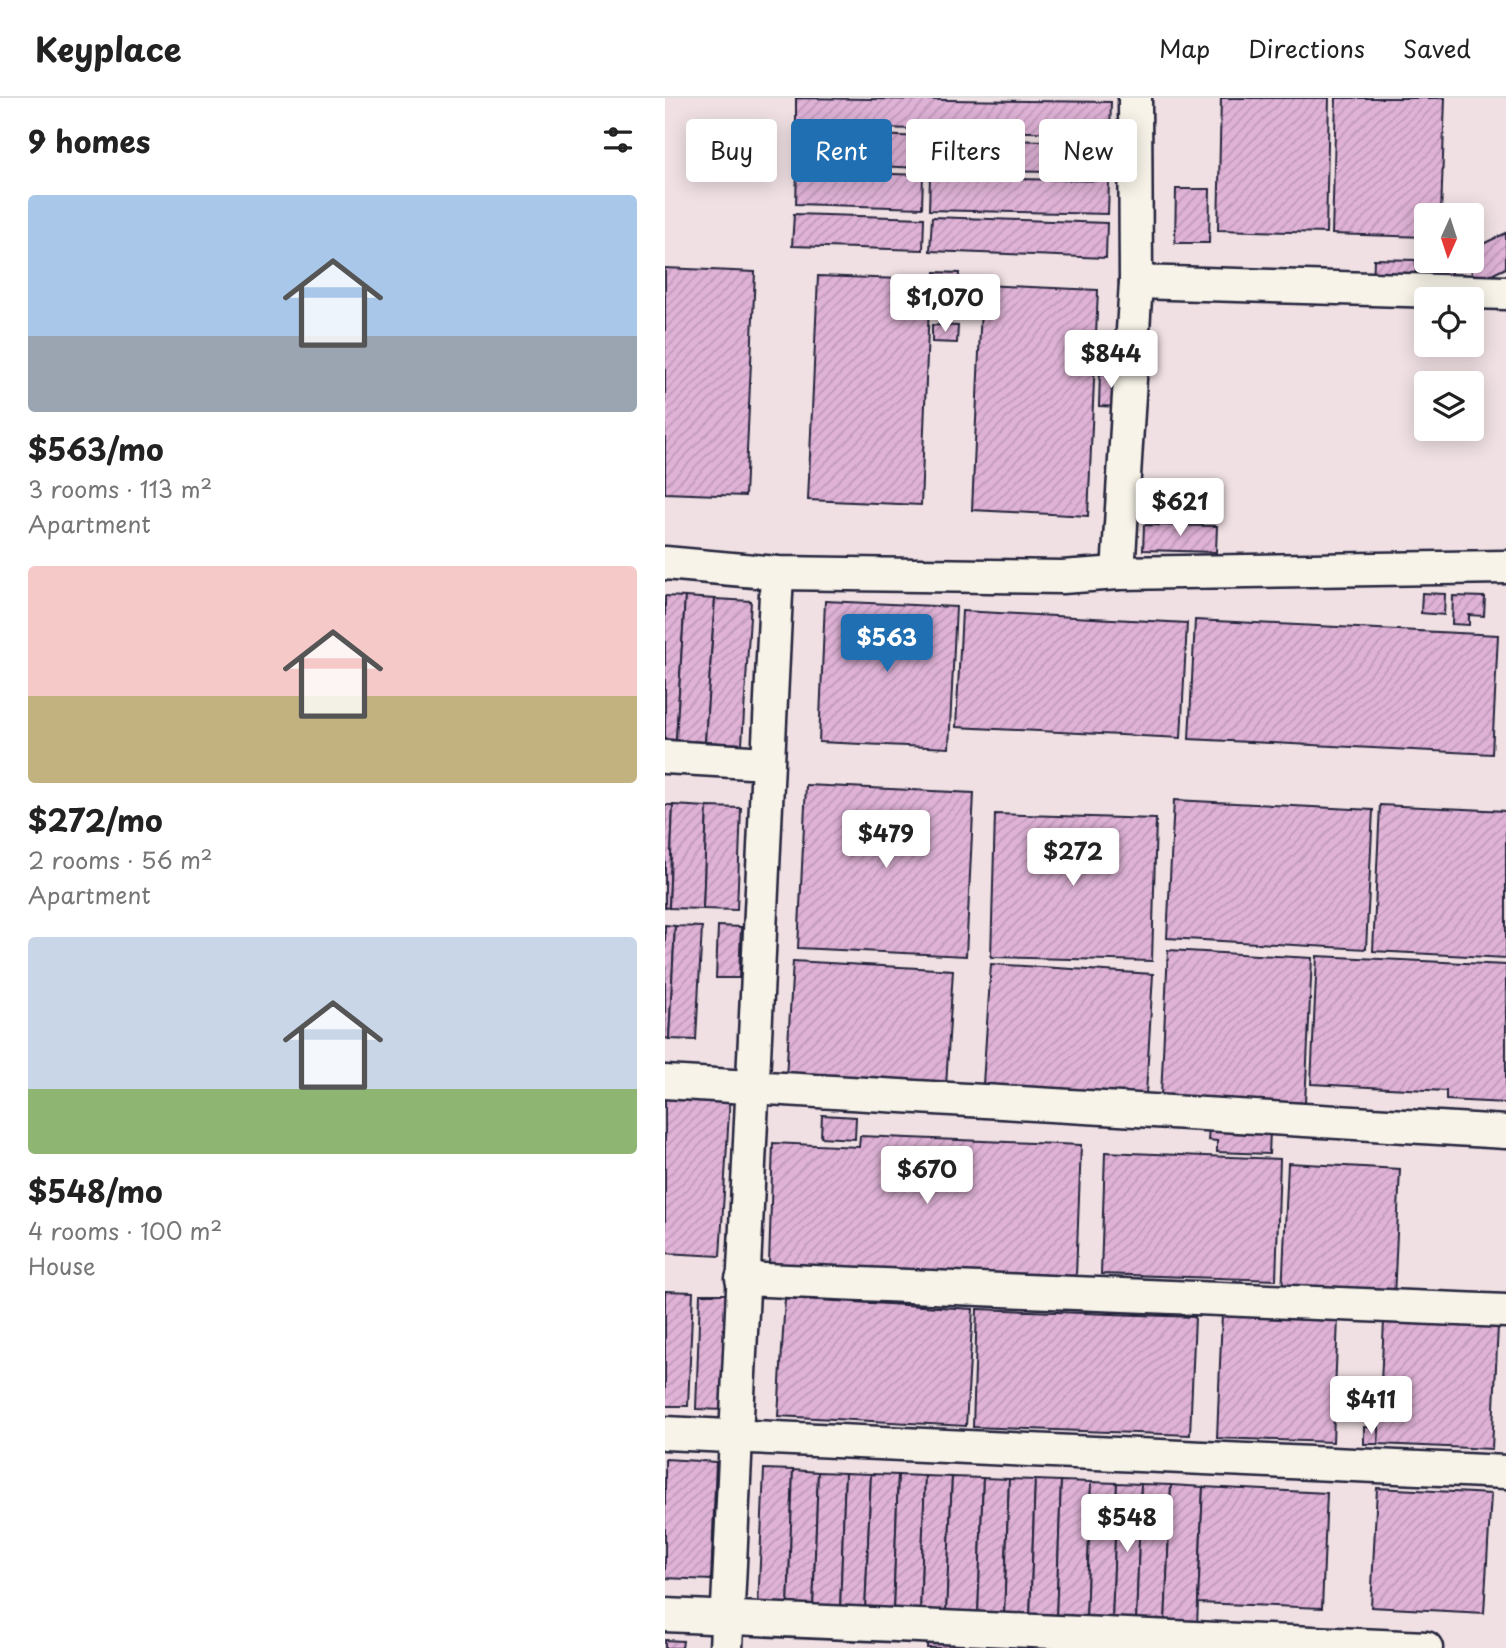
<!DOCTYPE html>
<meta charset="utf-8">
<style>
:root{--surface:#fff;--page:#f2f2f2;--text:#222;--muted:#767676;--line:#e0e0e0;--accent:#1f6fb2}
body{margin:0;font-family:"Playpen Sans",sans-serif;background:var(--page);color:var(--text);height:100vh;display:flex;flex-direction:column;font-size:26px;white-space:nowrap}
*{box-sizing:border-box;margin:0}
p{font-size:23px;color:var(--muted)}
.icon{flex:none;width:38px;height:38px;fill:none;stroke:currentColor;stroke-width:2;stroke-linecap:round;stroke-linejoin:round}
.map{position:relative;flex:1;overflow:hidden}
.sheet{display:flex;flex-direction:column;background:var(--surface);width:665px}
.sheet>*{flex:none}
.top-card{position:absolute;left:21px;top:21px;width:665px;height:63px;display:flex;gap:14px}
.needle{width:46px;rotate:183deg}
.fabs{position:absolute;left:749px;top:105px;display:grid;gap:14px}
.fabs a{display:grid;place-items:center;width:70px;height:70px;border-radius:7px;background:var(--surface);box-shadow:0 4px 18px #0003;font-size:35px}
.price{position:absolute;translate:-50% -60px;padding:0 16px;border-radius:7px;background:#fff;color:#222;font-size:23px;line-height:46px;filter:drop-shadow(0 2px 4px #0008)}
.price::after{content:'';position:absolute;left:50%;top:42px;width:21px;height:16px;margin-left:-10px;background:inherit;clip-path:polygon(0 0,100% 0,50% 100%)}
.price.current{background:var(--accent);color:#fff}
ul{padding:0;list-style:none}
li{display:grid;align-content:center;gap:14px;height:371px;padding:0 28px}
li span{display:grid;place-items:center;height:217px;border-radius:7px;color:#555}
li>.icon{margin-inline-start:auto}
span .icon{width:126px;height:126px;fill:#fffc;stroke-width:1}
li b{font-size:30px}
h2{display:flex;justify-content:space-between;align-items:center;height:84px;padding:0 28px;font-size:30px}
.tag{padding:0 24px;border-radius:7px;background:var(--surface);box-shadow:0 4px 18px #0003;font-size:24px;line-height:63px}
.tag.current{background:var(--accent);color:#fff}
header{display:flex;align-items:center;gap:42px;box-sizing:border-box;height:98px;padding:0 35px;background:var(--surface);border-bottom:2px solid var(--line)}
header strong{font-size:33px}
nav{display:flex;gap:38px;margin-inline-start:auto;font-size:24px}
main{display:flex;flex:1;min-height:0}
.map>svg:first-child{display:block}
</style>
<header>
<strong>Keyplace</strong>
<nav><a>Map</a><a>Directions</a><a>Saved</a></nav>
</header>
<main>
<section class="sheet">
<h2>9 homes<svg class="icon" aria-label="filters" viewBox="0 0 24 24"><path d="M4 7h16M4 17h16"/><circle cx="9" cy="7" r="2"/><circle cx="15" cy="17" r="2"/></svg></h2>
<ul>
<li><span style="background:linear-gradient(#a9c7e8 65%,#9aa5b1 0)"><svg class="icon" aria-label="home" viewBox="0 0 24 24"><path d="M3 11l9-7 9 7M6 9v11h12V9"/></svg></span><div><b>$563/mo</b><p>3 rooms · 113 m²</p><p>Apartment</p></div></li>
<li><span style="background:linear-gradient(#f6c9c9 60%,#c2b280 0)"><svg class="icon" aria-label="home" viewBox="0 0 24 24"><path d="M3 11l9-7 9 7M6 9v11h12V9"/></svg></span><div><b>$272/mo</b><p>2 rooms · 56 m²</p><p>Apartment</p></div></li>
<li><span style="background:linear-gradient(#c9d6e8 70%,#8fb573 0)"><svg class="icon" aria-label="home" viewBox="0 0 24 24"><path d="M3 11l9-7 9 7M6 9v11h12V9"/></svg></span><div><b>$548/mo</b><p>4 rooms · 100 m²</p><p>House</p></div></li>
</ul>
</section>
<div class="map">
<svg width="841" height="1550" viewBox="0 0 841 1550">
<defs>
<pattern id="building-hatch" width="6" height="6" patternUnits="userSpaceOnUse" patternTransform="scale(1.75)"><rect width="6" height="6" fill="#dfb2d6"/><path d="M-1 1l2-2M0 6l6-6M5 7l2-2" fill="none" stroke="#bf99b9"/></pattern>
</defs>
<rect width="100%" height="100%" fill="#f0e0e3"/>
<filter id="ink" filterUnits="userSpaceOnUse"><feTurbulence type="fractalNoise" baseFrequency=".0143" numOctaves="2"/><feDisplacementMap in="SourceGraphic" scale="14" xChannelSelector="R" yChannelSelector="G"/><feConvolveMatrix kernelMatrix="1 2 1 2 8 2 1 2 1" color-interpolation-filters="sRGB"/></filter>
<g filter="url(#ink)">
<g fill="url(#building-hatch)" stroke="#22223b" stroke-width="2">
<polygon points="131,0 446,4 445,36 131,28"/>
<polygon points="556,0 664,0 661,135 553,132"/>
<polygon points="671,0 780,0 776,117 761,117 761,139 667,136"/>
<polygon points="135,34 259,39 258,70 133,65"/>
<polygon points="265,41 446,44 446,75 265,72"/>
<polygon points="132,73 258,77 257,110 131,106"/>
<polygon points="265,79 444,83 443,116 264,112"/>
<polygon points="511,91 545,91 544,145 510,145"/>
<polygon points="129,116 259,120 258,152 127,148"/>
<polygon points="267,119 442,125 441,160 265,153"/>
<polygon points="841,135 841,170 811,184 802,163 807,163 807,151"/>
<polygon points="709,161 751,162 750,189 708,188"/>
<polygon points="0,170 90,174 80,398 0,395"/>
<polygon points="753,170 786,171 785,188 752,185"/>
<polygon points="270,174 294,175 293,199 269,198"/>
<polygon points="153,178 265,182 256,407 143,402"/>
<polygon points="317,187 433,192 423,418 307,412"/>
<polygon points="267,227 293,228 292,245 267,244"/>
<polygon points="435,275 457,276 456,309 434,308"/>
<polygon points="481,401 507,402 506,420 480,419"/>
<polygon points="479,427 552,428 551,454 478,452"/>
<polygon points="757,495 780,496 779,517 756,515"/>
<polygon points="0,498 20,499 11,642 0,641"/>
<polygon points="788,498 820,499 819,518 804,517 804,527 787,526"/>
<polygon points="20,499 50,501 40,644 11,642"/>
<polygon points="50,501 86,503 77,646 40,644"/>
<polygon points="160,503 291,509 284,650 154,644"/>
<polygon points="297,513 522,525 516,640 291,629"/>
<polygon points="530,522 833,537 827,656 524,641"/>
<polygon points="141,687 309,695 301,858 133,850"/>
<polygon points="509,702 708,712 701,851 502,840"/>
<polygon points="0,707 8,707 4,810 0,809"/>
<polygon points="8,707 42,709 38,811 4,810"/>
<polygon points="715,707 841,713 841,860 708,853"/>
<polygon points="42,709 76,710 72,812 38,811"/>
<polygon points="330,716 491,721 487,863 326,859"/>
<polygon points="0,827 10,828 4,941 0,940"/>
<polygon points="10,828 37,829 31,942 4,941"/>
<polygon points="53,828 76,829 74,880 51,880"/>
<polygon points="503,852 647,860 640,1005 496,998"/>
<polygon points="652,858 841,867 841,1005 781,1002 781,993 646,986"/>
<polygon points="128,863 288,872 281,989 121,980"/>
<polygon points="326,866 488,876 481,996 318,986"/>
<polygon points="0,996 65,999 55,1158 0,1155"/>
<polygon points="157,1017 191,1019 190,1041 156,1039"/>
<polygon points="544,1030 605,1033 604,1056 552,1054 552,1043 543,1042"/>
<polygon points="195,1038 416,1047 411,1178 104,1166 108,1045 194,1049"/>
<polygon points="440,1054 615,1061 611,1182 436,1176"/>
<polygon points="623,1065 735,1071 729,1200 617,1196"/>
<polygon points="0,1193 28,1194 23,1308 0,1308"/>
<polygon points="35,1196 65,1196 61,1312 31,1311"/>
<polygon points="120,1200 308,1211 301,1328 113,1318"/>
<polygon points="312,1211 530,1219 525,1337 308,1329"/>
<polygon points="557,1216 673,1220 668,1344 552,1340"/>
<polygon points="719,1223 833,1228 827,1351 713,1346"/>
<polygon points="699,1329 714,1330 713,1346 699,1346"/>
<polygon points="0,1361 51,1364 46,1482 0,1480"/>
<polygon points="99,1371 128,1372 123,1512 93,1511"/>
<polygon points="128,1372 153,1374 148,1513 123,1512"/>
<polygon points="153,1374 180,1375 175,1514 148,1513"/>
<polygon points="180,1375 206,1376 200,1515 175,1514"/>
<polygon points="206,1376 233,1377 228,1516 200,1515"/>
<polygon points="233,1377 260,1378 255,1517 228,1516"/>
<polygon points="260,1378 287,1379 281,1518 255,1517"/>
<polygon points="287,1379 318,1380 313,1519 281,1518"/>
<polygon points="318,1380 344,1381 339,1521 313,1519"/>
<polygon points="344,1381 370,1382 365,1522 339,1521"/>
<polygon points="370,1382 396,1383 391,1523 365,1522"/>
<polygon points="396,1383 426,1384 421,1524 391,1523"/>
<polygon points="426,1384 452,1385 447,1525 421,1524"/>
<polygon points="452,1385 476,1386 471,1526 447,1525"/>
<polygon points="476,1386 506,1387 500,1527 471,1526"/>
<polygon points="506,1387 538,1389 532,1528 500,1527"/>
<polygon points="538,1389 662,1395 657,1510 533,1505"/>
<polygon points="712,1390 826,1396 819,1515 706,1509"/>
<polygon points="262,1540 301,1542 300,1550 262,1550"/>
<polygon points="0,1542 18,1543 17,1550 0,1550"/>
</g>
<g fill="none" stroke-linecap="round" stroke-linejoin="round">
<g stroke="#22223b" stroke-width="37">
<g id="minor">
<polyline points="470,0 471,184 453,475 841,469"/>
<polyline points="471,184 841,195"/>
<polyline points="0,465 112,475 397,479 453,475"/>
<polyline points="0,659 102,665"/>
<polyline points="0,984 841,1034"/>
<polyline points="77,1181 841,1213"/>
<polyline points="0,1335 841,1374"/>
<polyline points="0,1517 761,1550"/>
<polyline points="61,1550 112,475"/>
</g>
</g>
<use href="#minor" stroke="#f7f3e8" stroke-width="32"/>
</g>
</g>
</svg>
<div class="fabs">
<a><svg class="needle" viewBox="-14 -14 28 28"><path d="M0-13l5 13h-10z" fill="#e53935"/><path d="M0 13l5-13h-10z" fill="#767676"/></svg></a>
<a><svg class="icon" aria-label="locate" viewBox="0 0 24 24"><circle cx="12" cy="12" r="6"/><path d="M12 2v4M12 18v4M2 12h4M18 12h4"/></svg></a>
<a><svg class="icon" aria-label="layers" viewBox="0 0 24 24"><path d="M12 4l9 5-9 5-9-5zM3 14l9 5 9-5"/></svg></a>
</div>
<b class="price" style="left:280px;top:236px">$1,070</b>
<b class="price" style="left:446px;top:292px">$844</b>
<b class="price" style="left:515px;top:440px">$621</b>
<b class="price current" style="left:222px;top:576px">$563</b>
<b class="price" style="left:221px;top:772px">$479</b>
<b class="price" style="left:408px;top:790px">$272</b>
<b class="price" style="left:262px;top:1108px">$670</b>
<b class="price" style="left:706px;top:1338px">$411</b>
<b class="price" style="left:462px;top:1456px">$548</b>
<div class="top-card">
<a class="tag">Buy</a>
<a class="tag current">Rent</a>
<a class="tag">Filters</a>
<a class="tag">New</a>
</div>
</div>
</main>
